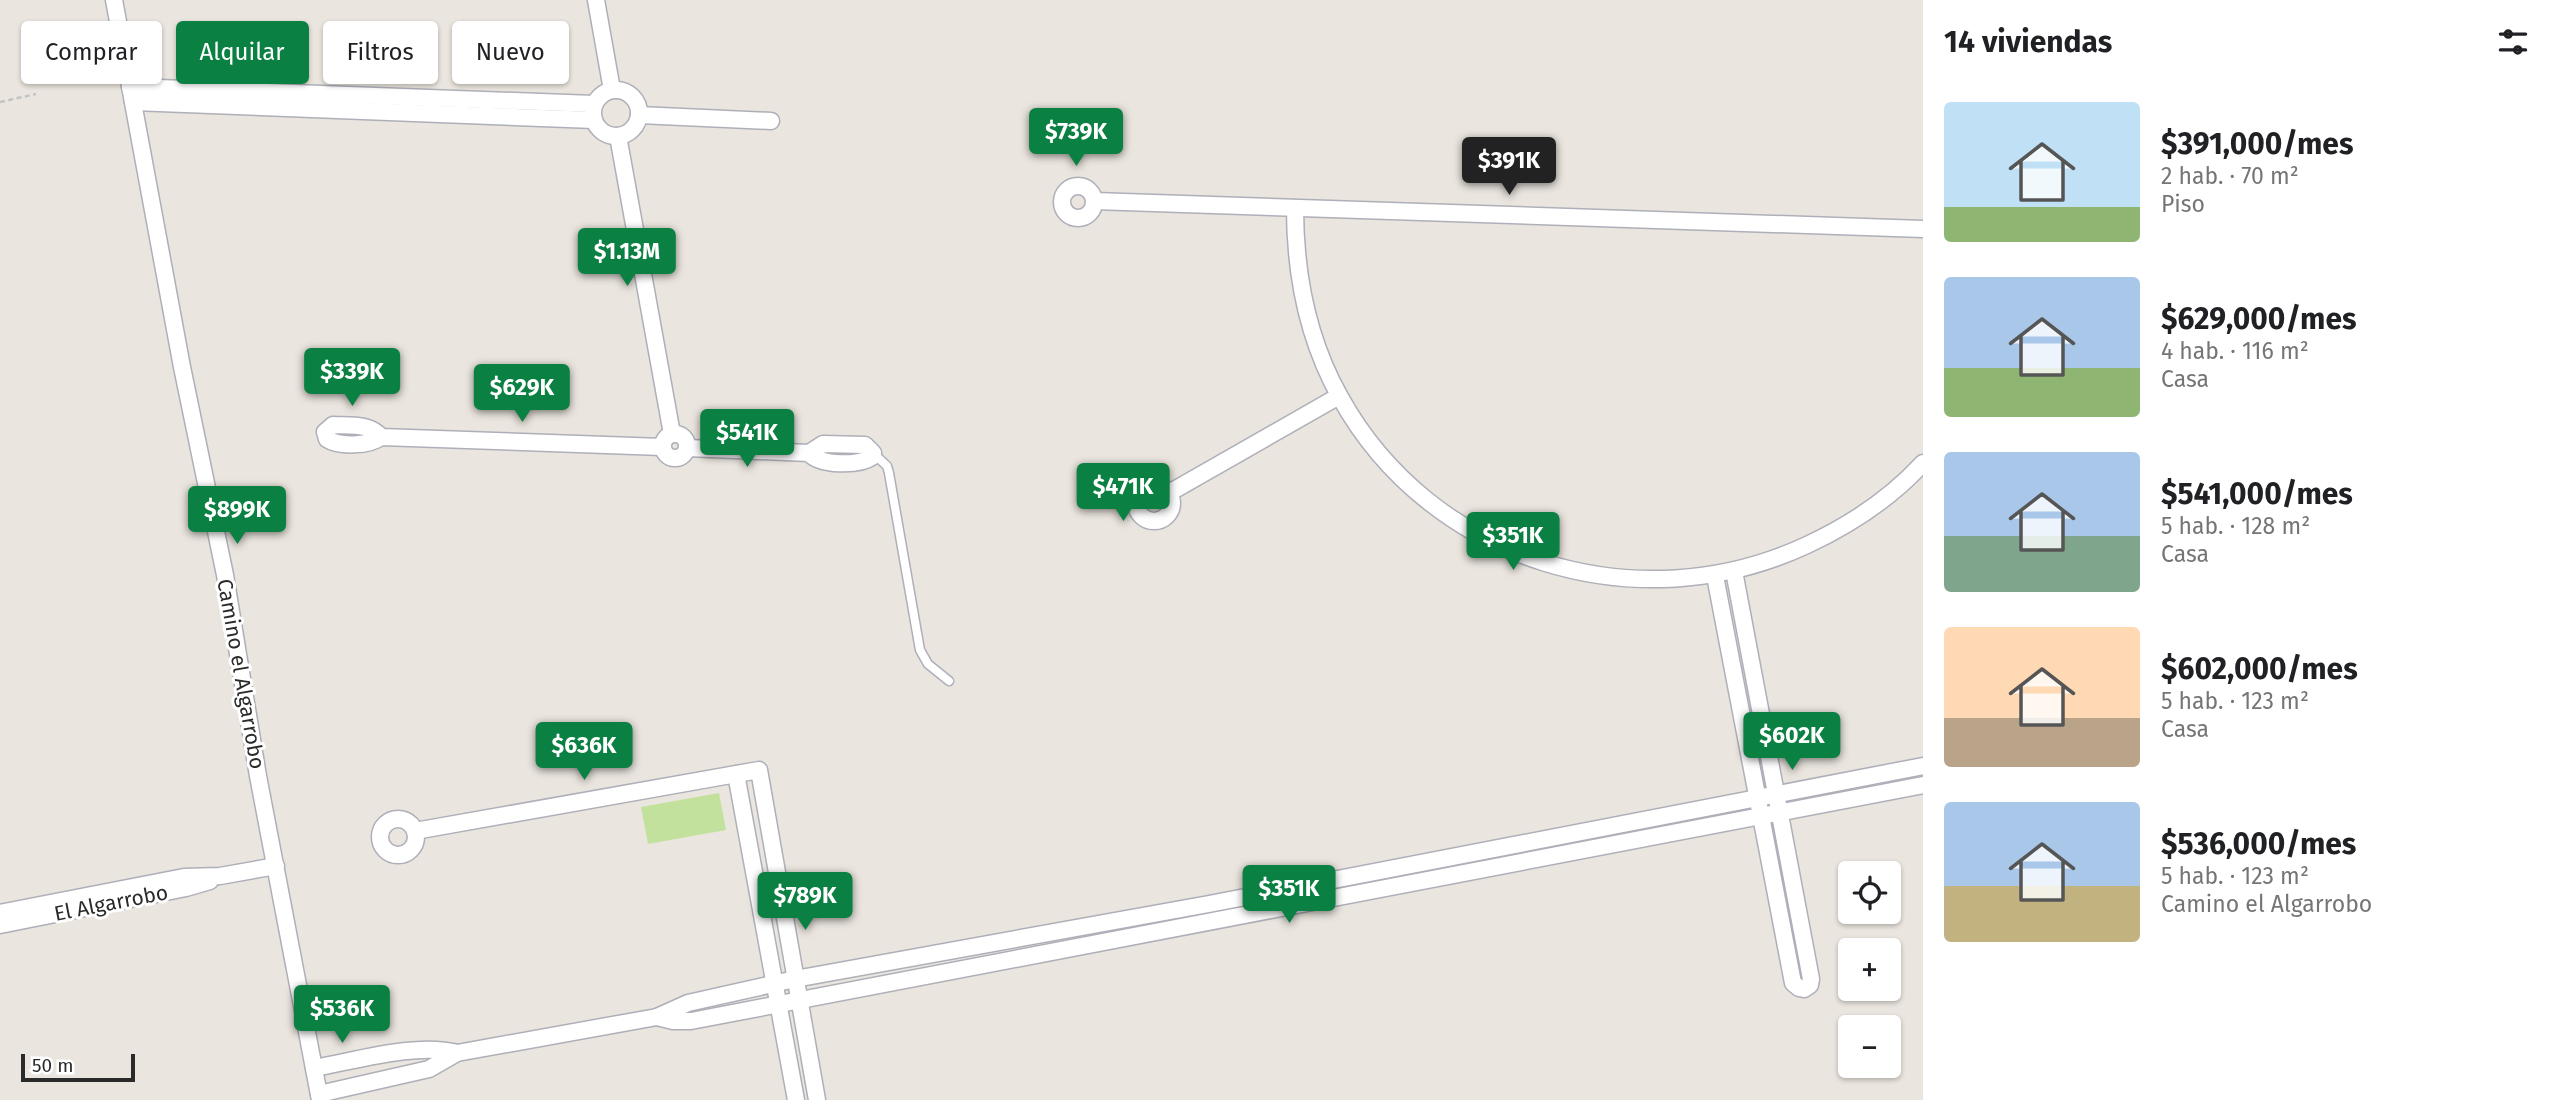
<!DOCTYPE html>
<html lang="es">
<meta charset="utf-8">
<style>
:root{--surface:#fff;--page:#f6f6f6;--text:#202124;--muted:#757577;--accent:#0b8043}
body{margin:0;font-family:"Fira Sans",sans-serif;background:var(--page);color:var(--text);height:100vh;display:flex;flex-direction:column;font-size:26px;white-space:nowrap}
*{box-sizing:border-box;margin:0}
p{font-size:23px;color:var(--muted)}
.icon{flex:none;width:38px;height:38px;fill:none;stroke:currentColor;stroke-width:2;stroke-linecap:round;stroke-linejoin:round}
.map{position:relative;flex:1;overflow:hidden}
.sheet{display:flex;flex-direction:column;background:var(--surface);width:630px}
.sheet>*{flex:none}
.top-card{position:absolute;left:21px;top:21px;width:665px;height:63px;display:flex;gap:14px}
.fabs{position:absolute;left:1838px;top:861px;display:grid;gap:14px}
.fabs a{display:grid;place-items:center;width:63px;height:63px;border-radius:7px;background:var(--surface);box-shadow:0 2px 5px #0004;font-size:35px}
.scale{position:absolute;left:21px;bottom:18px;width:114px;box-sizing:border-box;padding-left:7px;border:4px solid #2a2a2a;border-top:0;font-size:19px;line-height:24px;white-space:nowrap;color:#2a2a2a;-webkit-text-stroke:5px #fff;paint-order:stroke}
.price{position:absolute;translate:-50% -60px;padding:0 16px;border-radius:7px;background:var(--accent);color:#fff;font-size:23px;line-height:46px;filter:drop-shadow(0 2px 4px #0008)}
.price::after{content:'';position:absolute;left:50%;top:42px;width:21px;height:16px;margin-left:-10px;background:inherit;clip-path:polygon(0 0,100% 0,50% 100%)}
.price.selected{background:#222;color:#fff}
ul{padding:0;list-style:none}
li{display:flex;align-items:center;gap:21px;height:175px;padding:0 21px}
li span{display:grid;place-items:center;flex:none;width:196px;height:140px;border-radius:7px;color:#555}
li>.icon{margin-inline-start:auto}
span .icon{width:84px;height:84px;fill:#fffc;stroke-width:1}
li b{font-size:30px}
h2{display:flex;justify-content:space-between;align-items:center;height:84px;padding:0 21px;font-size:30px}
.tag{padding:0 24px;border-radius:7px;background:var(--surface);box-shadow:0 2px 5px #0004;font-size:24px;line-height:63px}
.tag.selected{background:var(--accent);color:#fff}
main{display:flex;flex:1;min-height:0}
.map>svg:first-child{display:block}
</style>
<main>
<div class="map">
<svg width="1923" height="1100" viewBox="0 0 1923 1100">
<rect width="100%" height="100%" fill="#eae5de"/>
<polygon fill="#c2e19d" points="719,793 726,830 648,844 641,807"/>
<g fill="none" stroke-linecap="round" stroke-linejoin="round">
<g stroke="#aeafb9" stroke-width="11">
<polyline id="lane" points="873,453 887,466 889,473 920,650 928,664 949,681"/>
</g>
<g stroke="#aeafb9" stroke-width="19">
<g id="street">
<polyline points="114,0 182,367 225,575 258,776 320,1100"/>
<polyline points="596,0 612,90"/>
<polyline points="130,87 594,104"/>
<circle cx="616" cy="113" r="23"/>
<polyline points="133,102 594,120"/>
<polyline points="639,115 771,121"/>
<polyline points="618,136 672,434"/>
<circle cx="1078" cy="202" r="16"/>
<polyline points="1094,201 1923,229"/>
<path d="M1295,208C1295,273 1308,340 1340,397C1431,562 1638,624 1807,545C1850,525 1890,499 1923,463"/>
<circle cx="675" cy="446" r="12"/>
<path d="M381,437C370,423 351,426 333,425L325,432L327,439C339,447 369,446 381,437L662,447"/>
<path d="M687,448L809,453C820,466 859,466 872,457L873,453L865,445L823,444L809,453"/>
<circle cx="1154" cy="503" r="18"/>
<polyline points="1169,493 1339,396"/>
<polyline points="1715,576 1793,983 1799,988 1804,989 1810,985 1811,979 1734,571"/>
<polyline points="736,774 796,1100"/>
<circle cx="398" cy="837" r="18"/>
<polyline points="415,831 759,770 817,1100"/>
<polyline points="0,913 184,877 220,876 276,866"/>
<polyline points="0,925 186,888 210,881"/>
<polyline points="657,1017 673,1021 691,1021 1923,785"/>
<path d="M314,1068C355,1061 417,1042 457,1053L657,1017L688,1003L795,979L1209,904L1923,766"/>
<polyline points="319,1094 429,1069 457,1053"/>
</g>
</g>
<polyline stroke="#c3c3c3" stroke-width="2.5" stroke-dasharray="5 3.5" stroke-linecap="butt" points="0,102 36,94"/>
<use href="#lane" stroke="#fff" stroke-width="8"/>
<use href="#street" stroke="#fff" stroke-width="16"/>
</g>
<g text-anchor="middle" stroke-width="6" stroke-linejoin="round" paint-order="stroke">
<g font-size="21" fill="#2a2a2a" stroke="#fff">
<text transform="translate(241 674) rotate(80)" y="7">Camino el Algarrobo</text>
<text transform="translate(111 903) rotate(-11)" y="7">El Algarrobo</text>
</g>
</g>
</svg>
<div class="fabs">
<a><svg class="icon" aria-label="locate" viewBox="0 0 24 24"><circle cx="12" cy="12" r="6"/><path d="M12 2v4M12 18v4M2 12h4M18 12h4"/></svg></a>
<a>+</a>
<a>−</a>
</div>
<div class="scale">50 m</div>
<b class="price" style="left:1076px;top:168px">$739K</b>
<b class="price selected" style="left:1509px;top:197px">$391K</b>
<b class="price" style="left:627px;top:288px">$1.13M</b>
<b class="price" style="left:352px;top:408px">$339K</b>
<b class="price" style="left:522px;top:424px">$629K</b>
<b class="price" style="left:747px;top:469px">$541K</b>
<b class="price" style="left:1123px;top:523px">$471K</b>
<b class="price" style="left:237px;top:546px">$899K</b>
<b class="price" style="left:1513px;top:572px">$351K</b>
<b class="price" style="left:1792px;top:772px">$602K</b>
<b class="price" style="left:584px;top:782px">$636K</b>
<b class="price" style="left:1289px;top:925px">$351K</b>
<b class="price" style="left:805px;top:932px">$789K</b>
<b class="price" style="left:342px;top:1045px">$536K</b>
<div class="top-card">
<a class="tag">Comprar</a>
<a class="tag selected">Alquilar</a>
<a class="tag">Filtros</a>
<a class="tag">Nuevo</a>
</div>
</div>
<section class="sheet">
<h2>14 viviendas<svg class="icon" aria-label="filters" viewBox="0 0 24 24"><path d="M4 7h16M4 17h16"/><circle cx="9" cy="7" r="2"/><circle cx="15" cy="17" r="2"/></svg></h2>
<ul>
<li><span style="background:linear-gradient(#bfe0f5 75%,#8fb573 0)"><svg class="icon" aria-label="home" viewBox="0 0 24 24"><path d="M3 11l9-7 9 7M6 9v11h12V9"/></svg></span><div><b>$391,000/mes</b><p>2 hab. · 70 m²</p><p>Piso</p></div></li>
<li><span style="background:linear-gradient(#a9c7e8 65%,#8fb573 0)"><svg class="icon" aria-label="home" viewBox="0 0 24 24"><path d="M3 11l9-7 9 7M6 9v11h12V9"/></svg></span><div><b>$629,000/mes</b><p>4 hab. · 116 m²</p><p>Casa</p></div></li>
<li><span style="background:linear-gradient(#a9c7e8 60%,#7fa58c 0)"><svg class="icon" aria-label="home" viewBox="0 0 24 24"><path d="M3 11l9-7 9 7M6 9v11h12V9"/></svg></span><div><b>$541,000/mes</b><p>5 hab. · 128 m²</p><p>Casa</p></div></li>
<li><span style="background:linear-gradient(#ffd9b3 65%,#b9a48a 0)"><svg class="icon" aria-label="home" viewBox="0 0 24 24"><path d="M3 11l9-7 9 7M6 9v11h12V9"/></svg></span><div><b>$602,000/mes</b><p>5 hab. · 123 m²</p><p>Casa</p></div></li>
<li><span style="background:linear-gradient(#a9c7e8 60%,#c2b280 0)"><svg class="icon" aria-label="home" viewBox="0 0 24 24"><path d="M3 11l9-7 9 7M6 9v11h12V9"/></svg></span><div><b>$536,000/mes</b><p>5 hab. · 123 m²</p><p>Camino el Algarrobo</p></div></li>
</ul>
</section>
</main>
